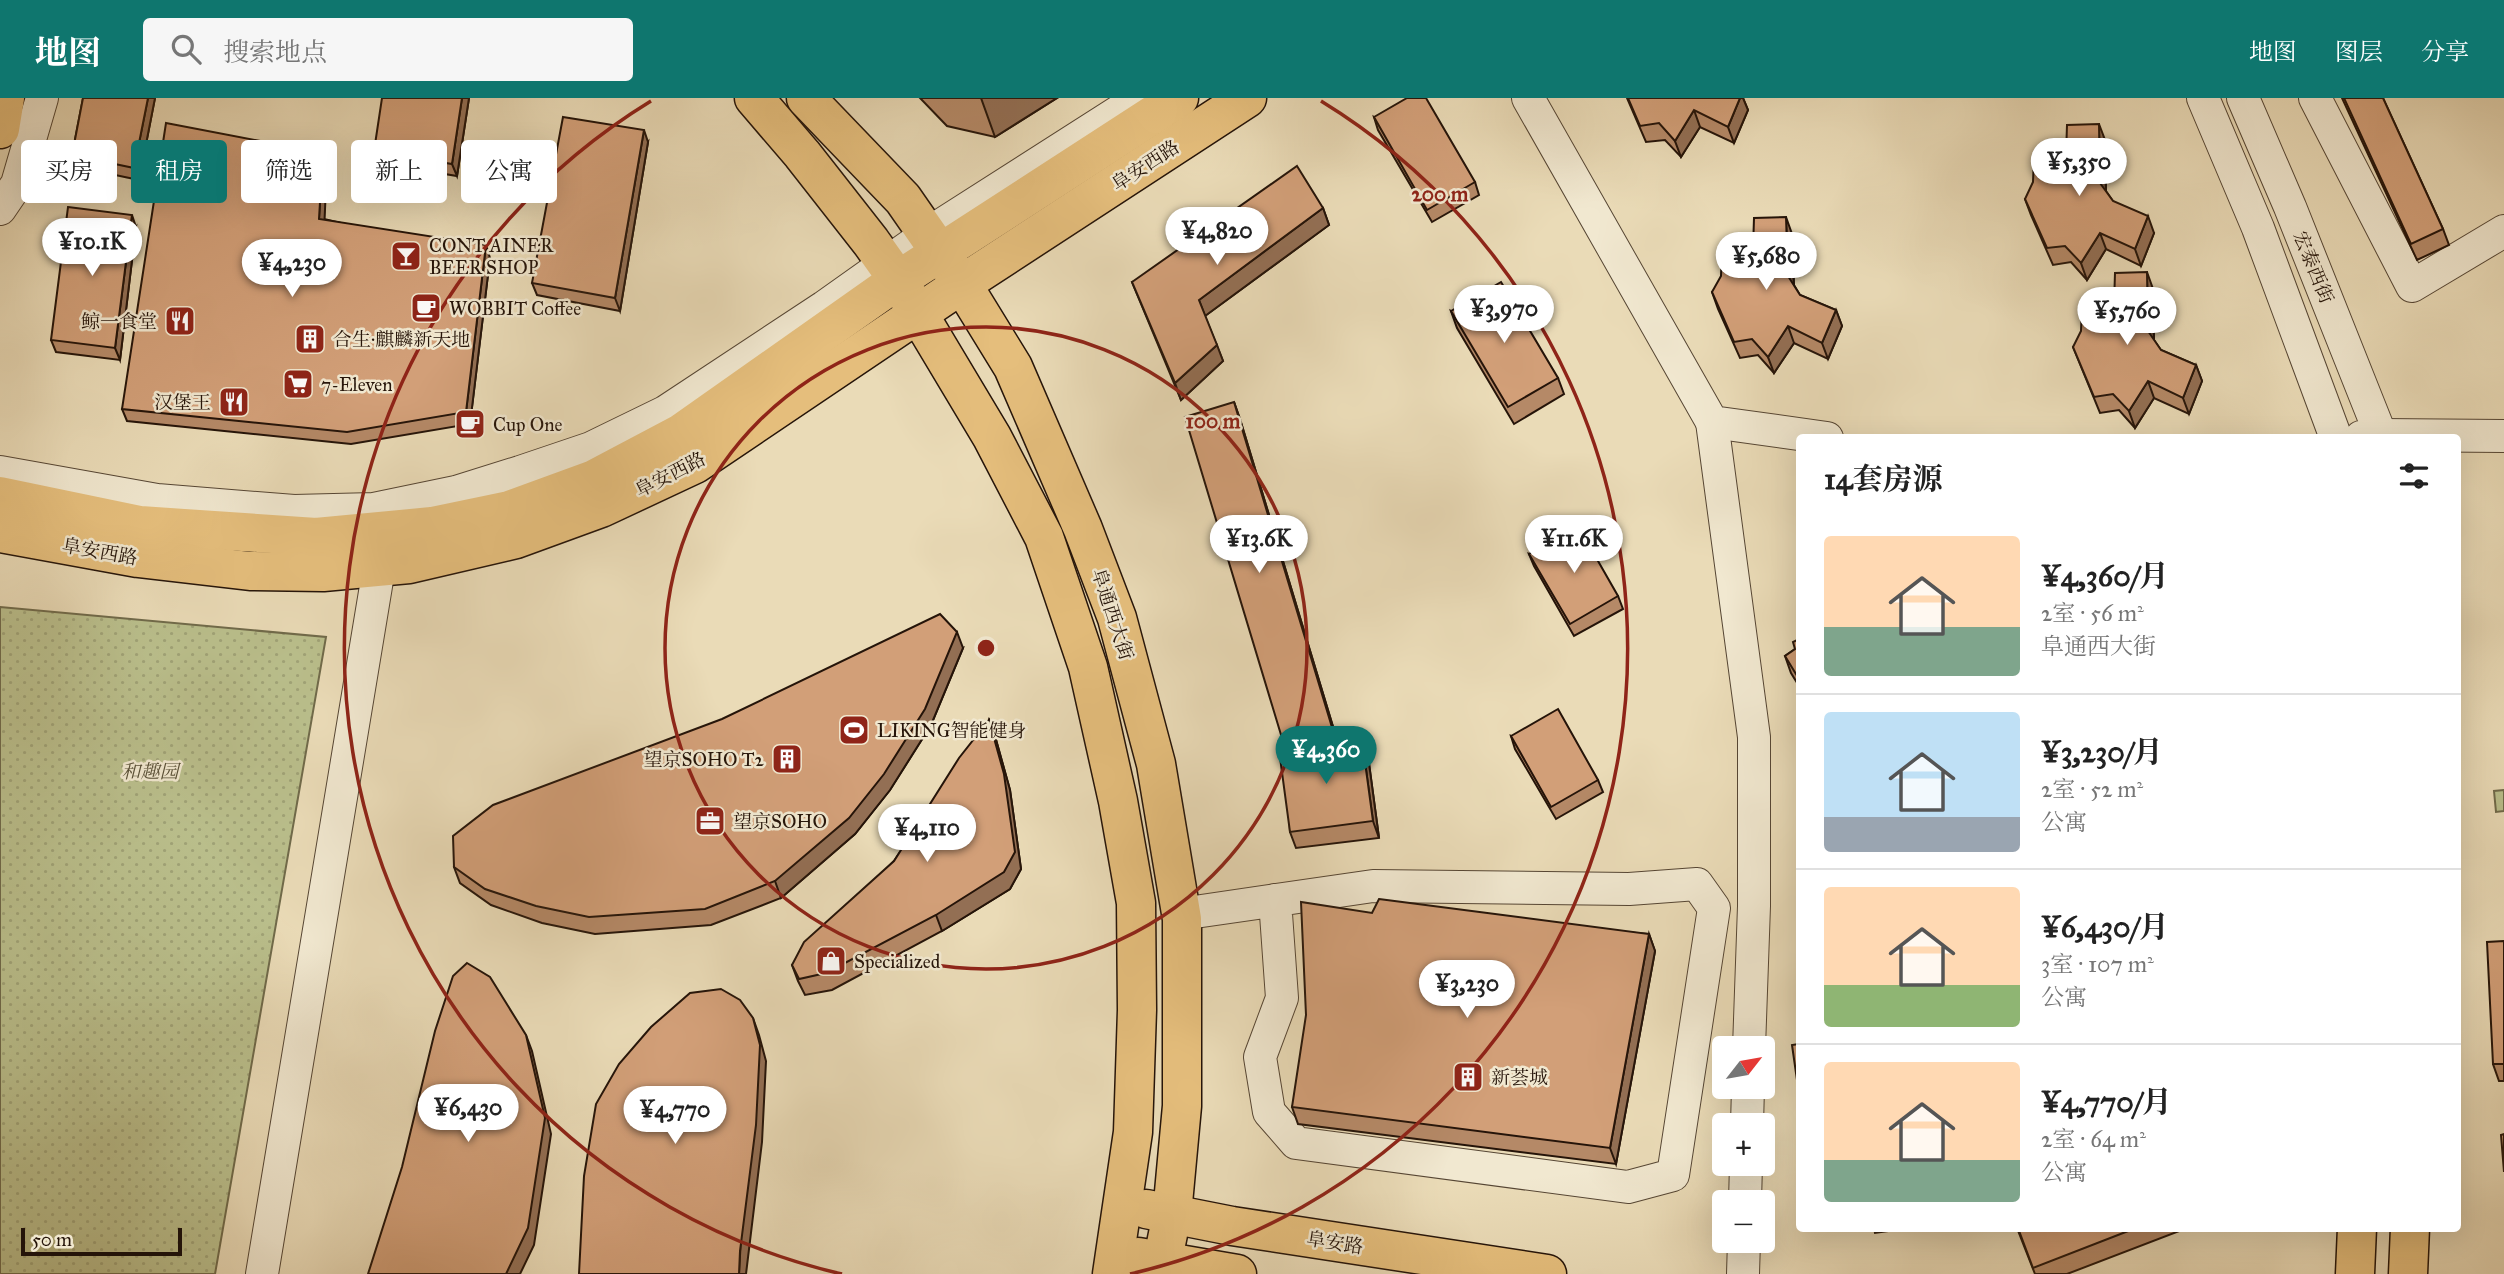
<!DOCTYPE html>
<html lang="zh">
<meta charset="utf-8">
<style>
:root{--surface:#fff;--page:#f6f6f6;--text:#222;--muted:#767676;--line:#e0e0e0;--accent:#0f766e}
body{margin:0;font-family:"IM FELL Great Primer","Noto Serif SC",serif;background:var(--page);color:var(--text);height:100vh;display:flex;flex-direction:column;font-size:26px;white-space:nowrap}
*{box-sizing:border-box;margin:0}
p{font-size:23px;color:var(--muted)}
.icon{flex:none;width:38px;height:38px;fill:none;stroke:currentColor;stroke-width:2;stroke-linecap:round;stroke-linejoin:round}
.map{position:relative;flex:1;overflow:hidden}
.panel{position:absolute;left:1796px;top:336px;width:665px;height:798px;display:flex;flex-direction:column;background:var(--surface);border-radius:7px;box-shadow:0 7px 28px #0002}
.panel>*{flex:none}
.banner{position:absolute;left:21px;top:42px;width:665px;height:63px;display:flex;gap:14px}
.needle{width:46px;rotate:59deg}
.tools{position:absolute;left:1712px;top:938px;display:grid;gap:14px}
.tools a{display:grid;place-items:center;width:63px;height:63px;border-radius:7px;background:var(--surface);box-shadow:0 7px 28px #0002;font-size:35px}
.scale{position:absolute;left:21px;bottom:18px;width:161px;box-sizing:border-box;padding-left:7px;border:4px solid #251409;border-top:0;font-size:19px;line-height:24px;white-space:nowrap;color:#251409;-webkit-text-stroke:5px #f1e8d0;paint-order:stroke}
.price{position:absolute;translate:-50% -60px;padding:0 16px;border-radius:24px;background:#fff;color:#222;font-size:23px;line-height:46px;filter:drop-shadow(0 2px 4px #0008)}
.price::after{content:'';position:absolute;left:50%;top:42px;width:21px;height:16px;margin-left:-10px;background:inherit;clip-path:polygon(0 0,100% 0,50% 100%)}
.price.current{background:var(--accent);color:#fff}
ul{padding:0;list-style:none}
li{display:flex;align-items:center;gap:21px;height:175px;padding:0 28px}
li+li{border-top:2px solid var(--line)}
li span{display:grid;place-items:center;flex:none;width:196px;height:140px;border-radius:7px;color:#555}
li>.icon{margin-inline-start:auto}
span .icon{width:84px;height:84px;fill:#fffc;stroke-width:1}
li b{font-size:30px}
h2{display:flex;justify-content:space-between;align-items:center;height:84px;padding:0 28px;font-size:30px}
.pill{padding:0 24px;border-radius:7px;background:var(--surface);box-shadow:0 7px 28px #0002;font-size:24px;line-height:63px}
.pill.current{background:var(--accent);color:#fff}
header{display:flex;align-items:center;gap:42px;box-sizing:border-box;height:98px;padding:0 35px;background:var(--accent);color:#fff}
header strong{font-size:33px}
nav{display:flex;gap:38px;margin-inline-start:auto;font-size:24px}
.search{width:490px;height:63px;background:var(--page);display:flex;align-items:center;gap:18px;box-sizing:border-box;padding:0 24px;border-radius:7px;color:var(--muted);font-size:26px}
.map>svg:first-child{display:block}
</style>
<header>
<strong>地图</strong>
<div class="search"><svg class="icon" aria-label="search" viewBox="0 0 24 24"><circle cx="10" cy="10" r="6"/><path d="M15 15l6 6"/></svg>搜索地点</div>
<nav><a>地图</a><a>图层</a><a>分享</a></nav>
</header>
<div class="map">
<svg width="2504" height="1176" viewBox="0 0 2504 1176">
<defs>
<pattern id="grass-dots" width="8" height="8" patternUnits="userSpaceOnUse" patternTransform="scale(1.75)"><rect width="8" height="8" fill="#babf8c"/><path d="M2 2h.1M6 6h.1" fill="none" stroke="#a0a377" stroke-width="1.8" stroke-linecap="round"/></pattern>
</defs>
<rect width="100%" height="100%" fill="#eadbb7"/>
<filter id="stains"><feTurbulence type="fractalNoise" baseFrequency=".00286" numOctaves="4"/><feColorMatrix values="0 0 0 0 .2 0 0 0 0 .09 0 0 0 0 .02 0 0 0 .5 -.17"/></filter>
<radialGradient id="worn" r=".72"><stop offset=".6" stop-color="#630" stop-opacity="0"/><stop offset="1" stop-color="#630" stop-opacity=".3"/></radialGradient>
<polygon fill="url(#grass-dots)" stroke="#706a4a" stroke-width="2" points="0,509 326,539 215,1176 0,1176"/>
<polygon fill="#babf8c" stroke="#706a4a" stroke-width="2" points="2504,692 2504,713 2496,714 2494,693"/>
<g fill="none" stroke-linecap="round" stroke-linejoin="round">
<g stroke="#564634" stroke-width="34">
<g id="minor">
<polyline points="1528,0 1712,324 1827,340"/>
<polyline points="2203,0 2258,130 2336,340"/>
<polyline points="2243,0 2290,109 2382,340"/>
<polyline points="2315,0 2412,188 2504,133"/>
<polyline points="0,111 17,86 42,0"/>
<polyline points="1712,324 1754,639 1754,808 1749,950"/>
<polyline points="2361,339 2381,337 2504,338"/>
<polyline points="0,374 157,402 294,413 374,411 456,394 520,374 591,350 665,314 824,209 927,136 1140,0"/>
<polyline points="1181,816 1373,788 1629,791 1697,786 1714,810 1673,1077 1628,1089 1296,1045 1269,1014 1260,959 1282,900 1275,802"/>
<polyline points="1747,1027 1748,989"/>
<polyline points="1745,1104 1746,1066"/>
<polyline points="262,1176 379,470"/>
<polyline points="1743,1176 1744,1143"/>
</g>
</g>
<g stroke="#251409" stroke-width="41">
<g id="major">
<polyline points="754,0 802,56 871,144 898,182 992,339 1044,439 1088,569 1118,703 1136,805 1137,912 1133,1034 1112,1176"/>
<polyline points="806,0 903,101 962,186 1013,269 1083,431 1117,520 1156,666 1182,821 1182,1008 1172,1116 1160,1176"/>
<polyline points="0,31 5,0"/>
<polyline points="0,398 140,427 316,439 432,428 509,412 594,381 681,335 898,182 1179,0"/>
<polyline points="0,435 138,460 250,473 323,474 409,466 516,441 601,410 695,366 962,186 1247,0"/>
<polyline points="1146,1111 1232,1128 1547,1176"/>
<polyline points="1138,1159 1237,1176"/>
<polyline points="2355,1176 2357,1130"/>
<polyline points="2408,1176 2410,1130"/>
</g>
</g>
<use href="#minor" stroke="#f1e8d0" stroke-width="32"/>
<use href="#major" stroke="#e5be7c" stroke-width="38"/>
</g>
<g fill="#b58967" stroke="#251409" stroke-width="2">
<polygon points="83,0 155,0 139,82 77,69 72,57"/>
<polygon points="469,0 457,78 379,65 374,53"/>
<polygon points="920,0 1057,0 995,39 947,28"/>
<polygon points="1627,0 1743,0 1748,12 1734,45 1700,29 1681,59 1665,42 1646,44"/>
<polygon points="2342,0 2383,0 2443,131 2449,147 2417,162"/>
<polygon points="1374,19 1475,84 1479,97 1432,124 1378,32"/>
<polygon points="2105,42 2106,93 2113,103 2154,135 2141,168 2106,151 2087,182 2071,164 2053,167 2031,117 2025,101"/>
<polygon points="648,44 620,213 537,197 532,185"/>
<polygon points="327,68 324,121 490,160 470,326 351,346 127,323 122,311"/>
<polygon points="1323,110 1329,127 1205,218 1223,263 1181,302 1132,184"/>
<polygon points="136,129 120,262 56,254 51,242"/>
<polygon points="1792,136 1794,187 1800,197 1836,212 1842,228 1828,261 1794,245 1774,275 1758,257 1740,260 1718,211 1712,194 1753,152"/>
<polygon points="2153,191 2154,242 2161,252 2196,267 2202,283 2189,316 2154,300 2135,330 2119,312 2100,315 2073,249 2114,207"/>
<polygon points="1451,213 1558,280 1564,296 1514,326 1457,230"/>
<polygon points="1234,304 1240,321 1338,645 1368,658 1379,740 1296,750 1290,734 1286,651"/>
<polygon points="1529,456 1618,498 1623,511 1574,538 1534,468"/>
<polygon points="1799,541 1799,588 1791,575 1785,558 1795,551"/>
<polygon points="963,550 931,627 890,692 855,736 781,800 711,827 595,836 542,825 491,807 460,785 454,769"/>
<polygon points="989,622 995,638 1010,692 1021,771 1010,791 942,833 832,892 805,897 798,883 792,867 894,763"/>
<polygon points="1511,638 1598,682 1603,694 1556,721 1515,651"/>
<polygon points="1372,815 1649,836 1655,853 1616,1066 1298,1026 1292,1009"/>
<polygon points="2504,843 2504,983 2499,983 2493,966"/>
<polygon points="1874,1130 1910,1130 1875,1135"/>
<polygon points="2017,1130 2181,1130 2182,1132 2067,1176 2035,1176"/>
</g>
<g fill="#936f54" stroke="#251409" stroke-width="2">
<polygon points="148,0 155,0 139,82 134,70"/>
<polygon points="462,0 469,0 457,78 452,66"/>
<polygon points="981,0 1057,0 995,39"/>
<polygon points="1740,0 1743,0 1748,12 1734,45 1728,29"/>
<polygon points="1694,12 1700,29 1681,59 1675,43"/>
<polygon points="2099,26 2105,42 2106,101 2100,85"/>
<polygon points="644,32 648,44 620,213 615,200"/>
<polygon points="323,55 327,68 324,133 319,121"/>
<polygon points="1323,110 1329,127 1205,218 1199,202"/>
<polygon points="132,117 136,129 120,262 115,250"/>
<polygon points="2148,118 2154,135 2141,168 2135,151"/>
<polygon points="1786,119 1792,136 1794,195 1788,178"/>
<polygon points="2100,135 2106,151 2087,182 2081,165"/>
<polygon points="486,147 490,160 470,326 466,314"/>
<polygon points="2147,174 2153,191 2154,250 2148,233"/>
<polygon points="1836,212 1842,228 1828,261 1822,245"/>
<polygon points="1788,228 1794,245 1774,275 1768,259"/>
<polygon points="1217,247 1223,263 1181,302 1175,285"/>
<polygon points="2196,267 2202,283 2189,316 2183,300"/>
<polygon points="2148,283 2154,300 2135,330 2129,313"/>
<polygon points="1234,304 1240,321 1340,652 1334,636"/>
<polygon points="957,534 963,550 931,627 890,692 855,736 781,800 775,783"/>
<polygon points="989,622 995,638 1010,692 1021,771 1010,791 942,833 936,817"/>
<polygon points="1362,642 1368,658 1379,740 1373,723"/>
<polygon points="1649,836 1655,853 1616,1066 1610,1050"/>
<polygon points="753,920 759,937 766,963 762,1044 746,1176 739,1176"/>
<polygon points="526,937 532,953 551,1036 534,1147 520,1176 506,1176"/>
</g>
<g fill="#d29f78" stroke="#251409" stroke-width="2">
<polygon points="83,0 148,0 134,70 72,57"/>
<polygon points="382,0 462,0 452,66 374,53"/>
<polygon points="1407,0 1426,0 1475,84 1427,112 1374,19"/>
<polygon points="1628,0 1740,0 1728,29 1694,12 1675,43 1659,25 1640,28"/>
<polygon points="2344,0 2383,0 2443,131 2411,146"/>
<polygon points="563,19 644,32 615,200 532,185"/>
<polygon points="166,25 323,55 319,121 486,147 466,314 347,334 122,311"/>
<polygon points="2099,26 2100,85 2113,103 2148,118 2135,151 2100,135 2081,165 2065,148 2047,150 2025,101 2033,84 2034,60 2066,58 2067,27"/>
<polygon points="1297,68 1323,110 1199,202 1217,247 1175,285 1132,184"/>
<polygon points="68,109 132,117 115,250 51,242"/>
<polygon points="1786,119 1788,178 1800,197 1836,212 1822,245 1788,228 1768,259 1752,241 1734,244 1712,194 1721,178 1722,154 1753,152 1754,120"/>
<polygon points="2147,174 2148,233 2161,252 2196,267 2183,300 2148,283 2129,313 2113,296 2094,299 2073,249 2081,233 2082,209 2114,207 2115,175"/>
<polygon points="1501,184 1558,280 1508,309 1451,213"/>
<polygon points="1234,304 1334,636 1285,650 1185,319"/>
<polygon points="1578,428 1618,498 1570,526 1529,456"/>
<polygon points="940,516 957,534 925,611 884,676 849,720 775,783 705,811 589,819 536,808 485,791 454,769 453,738 493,707 722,621"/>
<polygon points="1799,541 1799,581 1785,558 1795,551 1793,544"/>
<polygon points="1558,611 1598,682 1551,709 1511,638"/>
<polygon points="989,622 1004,676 1015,754 1004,774 936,817 826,875 799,881 792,867 804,844 894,763 959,660"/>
<polygon points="1362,642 1373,723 1290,734 1279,652"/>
<polygon points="1379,801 1649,836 1610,1050 1292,1009 1306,917 1301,804 1372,815"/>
<polygon points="2504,843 2504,966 2493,966 2487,844"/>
<polygon points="467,865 490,879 526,937 545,1020 528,1130 506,1176 368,1176 402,1069 435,933 453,878"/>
<polygon points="721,891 740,902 753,920 760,947 756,1027 740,1153 739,1176 579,1176 584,1078 596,1006 619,966 651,929 690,895"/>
<polygon points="1799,946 1799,996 1792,947"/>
<polygon points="2504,1036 2504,1074 2501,1037"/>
<polygon points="2018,1130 2136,1130 2033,1170"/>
</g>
<g fill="none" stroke="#8f2418" stroke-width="3.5">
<circle cx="986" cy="550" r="321"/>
<path d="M842 1176A642 642 0 0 1 651 3M1321 3A642 642 0 0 1 1130 1176"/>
</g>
<defs>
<g id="bar-square" transform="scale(1.575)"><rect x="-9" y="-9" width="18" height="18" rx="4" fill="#8f2418" stroke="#f1e8d0"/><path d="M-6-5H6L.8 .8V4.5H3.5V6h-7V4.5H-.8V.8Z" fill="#fff"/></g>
<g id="cafe-square" transform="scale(1.575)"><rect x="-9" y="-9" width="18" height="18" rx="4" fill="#8f2418" stroke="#f1e8d0"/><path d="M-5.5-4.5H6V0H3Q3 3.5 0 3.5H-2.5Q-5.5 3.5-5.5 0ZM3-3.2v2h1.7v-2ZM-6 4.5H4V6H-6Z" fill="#fff"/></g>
<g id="restaurant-square" transform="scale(1.575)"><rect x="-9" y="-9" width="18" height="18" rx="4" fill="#8f2418" stroke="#f1e8d0"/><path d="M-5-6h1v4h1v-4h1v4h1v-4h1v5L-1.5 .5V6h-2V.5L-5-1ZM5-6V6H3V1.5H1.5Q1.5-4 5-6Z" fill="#fff"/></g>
<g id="building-square" transform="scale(1.575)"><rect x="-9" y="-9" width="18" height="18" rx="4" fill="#8f2418" stroke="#f1e8d0"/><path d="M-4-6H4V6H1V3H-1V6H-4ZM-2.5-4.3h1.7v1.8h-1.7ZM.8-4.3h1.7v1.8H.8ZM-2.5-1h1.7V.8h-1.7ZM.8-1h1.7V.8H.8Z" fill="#fff"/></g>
<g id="supermarket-square" transform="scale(1.575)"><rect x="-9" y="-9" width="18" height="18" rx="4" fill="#8f2418" stroke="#f1e8d0"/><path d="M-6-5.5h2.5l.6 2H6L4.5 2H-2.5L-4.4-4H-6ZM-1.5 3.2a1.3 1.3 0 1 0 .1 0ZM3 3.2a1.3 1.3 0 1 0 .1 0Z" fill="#fff"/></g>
<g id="stadium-square" transform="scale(1.575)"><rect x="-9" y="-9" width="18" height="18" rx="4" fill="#8f2418" stroke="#f1e8d0"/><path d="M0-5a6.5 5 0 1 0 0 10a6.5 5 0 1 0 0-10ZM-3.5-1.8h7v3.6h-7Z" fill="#fff"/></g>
<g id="office-square" transform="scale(1.575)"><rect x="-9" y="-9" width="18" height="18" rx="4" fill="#8f2418" stroke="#f1e8d0"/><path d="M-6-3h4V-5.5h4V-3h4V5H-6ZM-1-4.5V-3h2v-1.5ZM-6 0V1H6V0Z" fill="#fff"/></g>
<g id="shop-square" transform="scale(1.575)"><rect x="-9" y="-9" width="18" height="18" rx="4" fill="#8f2418" stroke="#f1e8d0"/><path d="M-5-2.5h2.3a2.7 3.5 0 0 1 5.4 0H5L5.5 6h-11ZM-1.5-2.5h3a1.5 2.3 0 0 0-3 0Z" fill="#fff"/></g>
</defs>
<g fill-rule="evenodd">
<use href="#bar-square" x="406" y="158"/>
<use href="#cafe-square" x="426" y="210"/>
<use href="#restaurant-square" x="180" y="223"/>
<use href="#building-square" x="310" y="241"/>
<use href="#supermarket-square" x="298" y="286"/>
<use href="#restaurant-square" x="234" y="304"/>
<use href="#cafe-square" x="470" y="326"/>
<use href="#stadium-square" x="854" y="632"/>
<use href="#building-square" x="787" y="661"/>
<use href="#office-square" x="710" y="723"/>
<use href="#shop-square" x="831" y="863"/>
<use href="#building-square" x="1468" y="979"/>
</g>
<g text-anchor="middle" stroke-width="5" stroke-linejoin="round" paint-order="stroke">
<g font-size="19" fill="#251409" stroke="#f1e8d0">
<text transform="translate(1145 67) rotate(-33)" y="7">阜安西路</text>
<text transform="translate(2314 169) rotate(68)" y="7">宏泰西街</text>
<text transform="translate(670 376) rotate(-27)" y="7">阜安西路</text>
<text transform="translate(100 453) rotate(10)" y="7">阜安西路</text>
<text transform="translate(1113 516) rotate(72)" y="7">阜通西大街</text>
<text transform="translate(1335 1144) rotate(9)" y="7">阜安路</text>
</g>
<g font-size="19" fill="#251409" stroke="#f1e8d0" text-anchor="start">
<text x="429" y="154">CONT AINER<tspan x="429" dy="22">BEER SHOP</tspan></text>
<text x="449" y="217">WOBBIT Coffee</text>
<text x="157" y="230" text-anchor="end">鲸一食堂</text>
<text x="333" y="248">合生·麒麟新天地</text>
<text x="321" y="293">7-Eleven</text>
<text x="211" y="311" text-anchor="end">汉堡王</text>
<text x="493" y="333">Cup One</text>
<text x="877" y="639">LIKING智能健身</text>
<text x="764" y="668" text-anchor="end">望京SOHO T2</text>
<text x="733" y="730">望京SOHO</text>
<text x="854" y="870">Specialized</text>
<text x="1491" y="986">新荟城</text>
</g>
<g font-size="19" font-style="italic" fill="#595037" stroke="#f1e8d0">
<text x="150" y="680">和趣园</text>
</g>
</g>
<circle cx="986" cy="550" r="10" fill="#8f2418" stroke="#f1e8d0" stroke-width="3.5"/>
<g font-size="21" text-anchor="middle" font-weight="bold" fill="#8f2418" stroke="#f1e8d0" stroke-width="5" stroke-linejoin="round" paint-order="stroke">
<text x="1440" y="103">200 m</text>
<text x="1213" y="330">100 m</text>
</g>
<rect width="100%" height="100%" filter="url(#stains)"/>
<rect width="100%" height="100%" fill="url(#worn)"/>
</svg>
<div class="tools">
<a><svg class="needle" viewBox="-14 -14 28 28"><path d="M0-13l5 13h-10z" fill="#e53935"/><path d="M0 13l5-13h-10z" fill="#767676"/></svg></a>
<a>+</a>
<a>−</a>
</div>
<div class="scale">50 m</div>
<b class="price" style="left:2079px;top:100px">¥5,350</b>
<b class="price" style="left:1217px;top:169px">¥4,820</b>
<b class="price" style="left:92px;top:180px">¥10.1K</b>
<b class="price" style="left:1766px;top:194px">¥5,680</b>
<b class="price" style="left:292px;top:201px">¥4,230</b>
<b class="price" style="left:1504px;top:247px">¥3,970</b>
<b class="price" style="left:2127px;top:249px">¥5,760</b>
<b class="price" style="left:1259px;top:477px">¥13.6K</b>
<b class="price" style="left:1574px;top:477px">¥11.6K</b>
<b class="price current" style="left:1326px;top:688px">¥4,360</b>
<b class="price" style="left:927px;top:766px">¥4,110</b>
<b class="price" style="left:1467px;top:922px">¥3,230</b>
<b class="price" style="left:468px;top:1046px">¥6,430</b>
<b class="price" style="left:675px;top:1048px">¥4,770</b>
<div class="banner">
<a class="pill">买房</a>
<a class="pill current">租房</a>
<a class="pill">筛选</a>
<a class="pill">新上</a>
<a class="pill">公寓</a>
</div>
<section class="panel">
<h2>14套房源<svg class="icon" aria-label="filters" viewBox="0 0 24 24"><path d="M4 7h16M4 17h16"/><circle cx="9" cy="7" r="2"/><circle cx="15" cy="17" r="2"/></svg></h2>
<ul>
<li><span style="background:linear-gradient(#ffd9b3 65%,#7fa58c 0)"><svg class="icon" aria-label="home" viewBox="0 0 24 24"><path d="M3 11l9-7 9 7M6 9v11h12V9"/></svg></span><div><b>¥4,360/月</b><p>2室 · 56 m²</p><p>阜通西大街</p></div></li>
<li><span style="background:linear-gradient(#bfe0f5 75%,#9aa5b1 0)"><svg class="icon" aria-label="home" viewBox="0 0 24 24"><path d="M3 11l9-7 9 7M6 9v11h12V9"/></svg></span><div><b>¥3,230/月</b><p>2室 · 52 m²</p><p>公寓</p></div></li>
<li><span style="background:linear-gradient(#ffd9b3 70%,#8fb573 0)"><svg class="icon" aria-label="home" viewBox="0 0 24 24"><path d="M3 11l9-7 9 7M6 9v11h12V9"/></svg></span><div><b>¥6,430/月</b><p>3室 · 107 m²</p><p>公寓</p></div></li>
<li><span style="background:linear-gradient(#ffd9b3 70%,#7fa58c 0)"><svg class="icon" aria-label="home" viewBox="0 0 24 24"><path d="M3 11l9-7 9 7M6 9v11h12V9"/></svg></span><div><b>¥4,770/月</b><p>2室 · 64 m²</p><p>公寓</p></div></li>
</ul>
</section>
</div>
